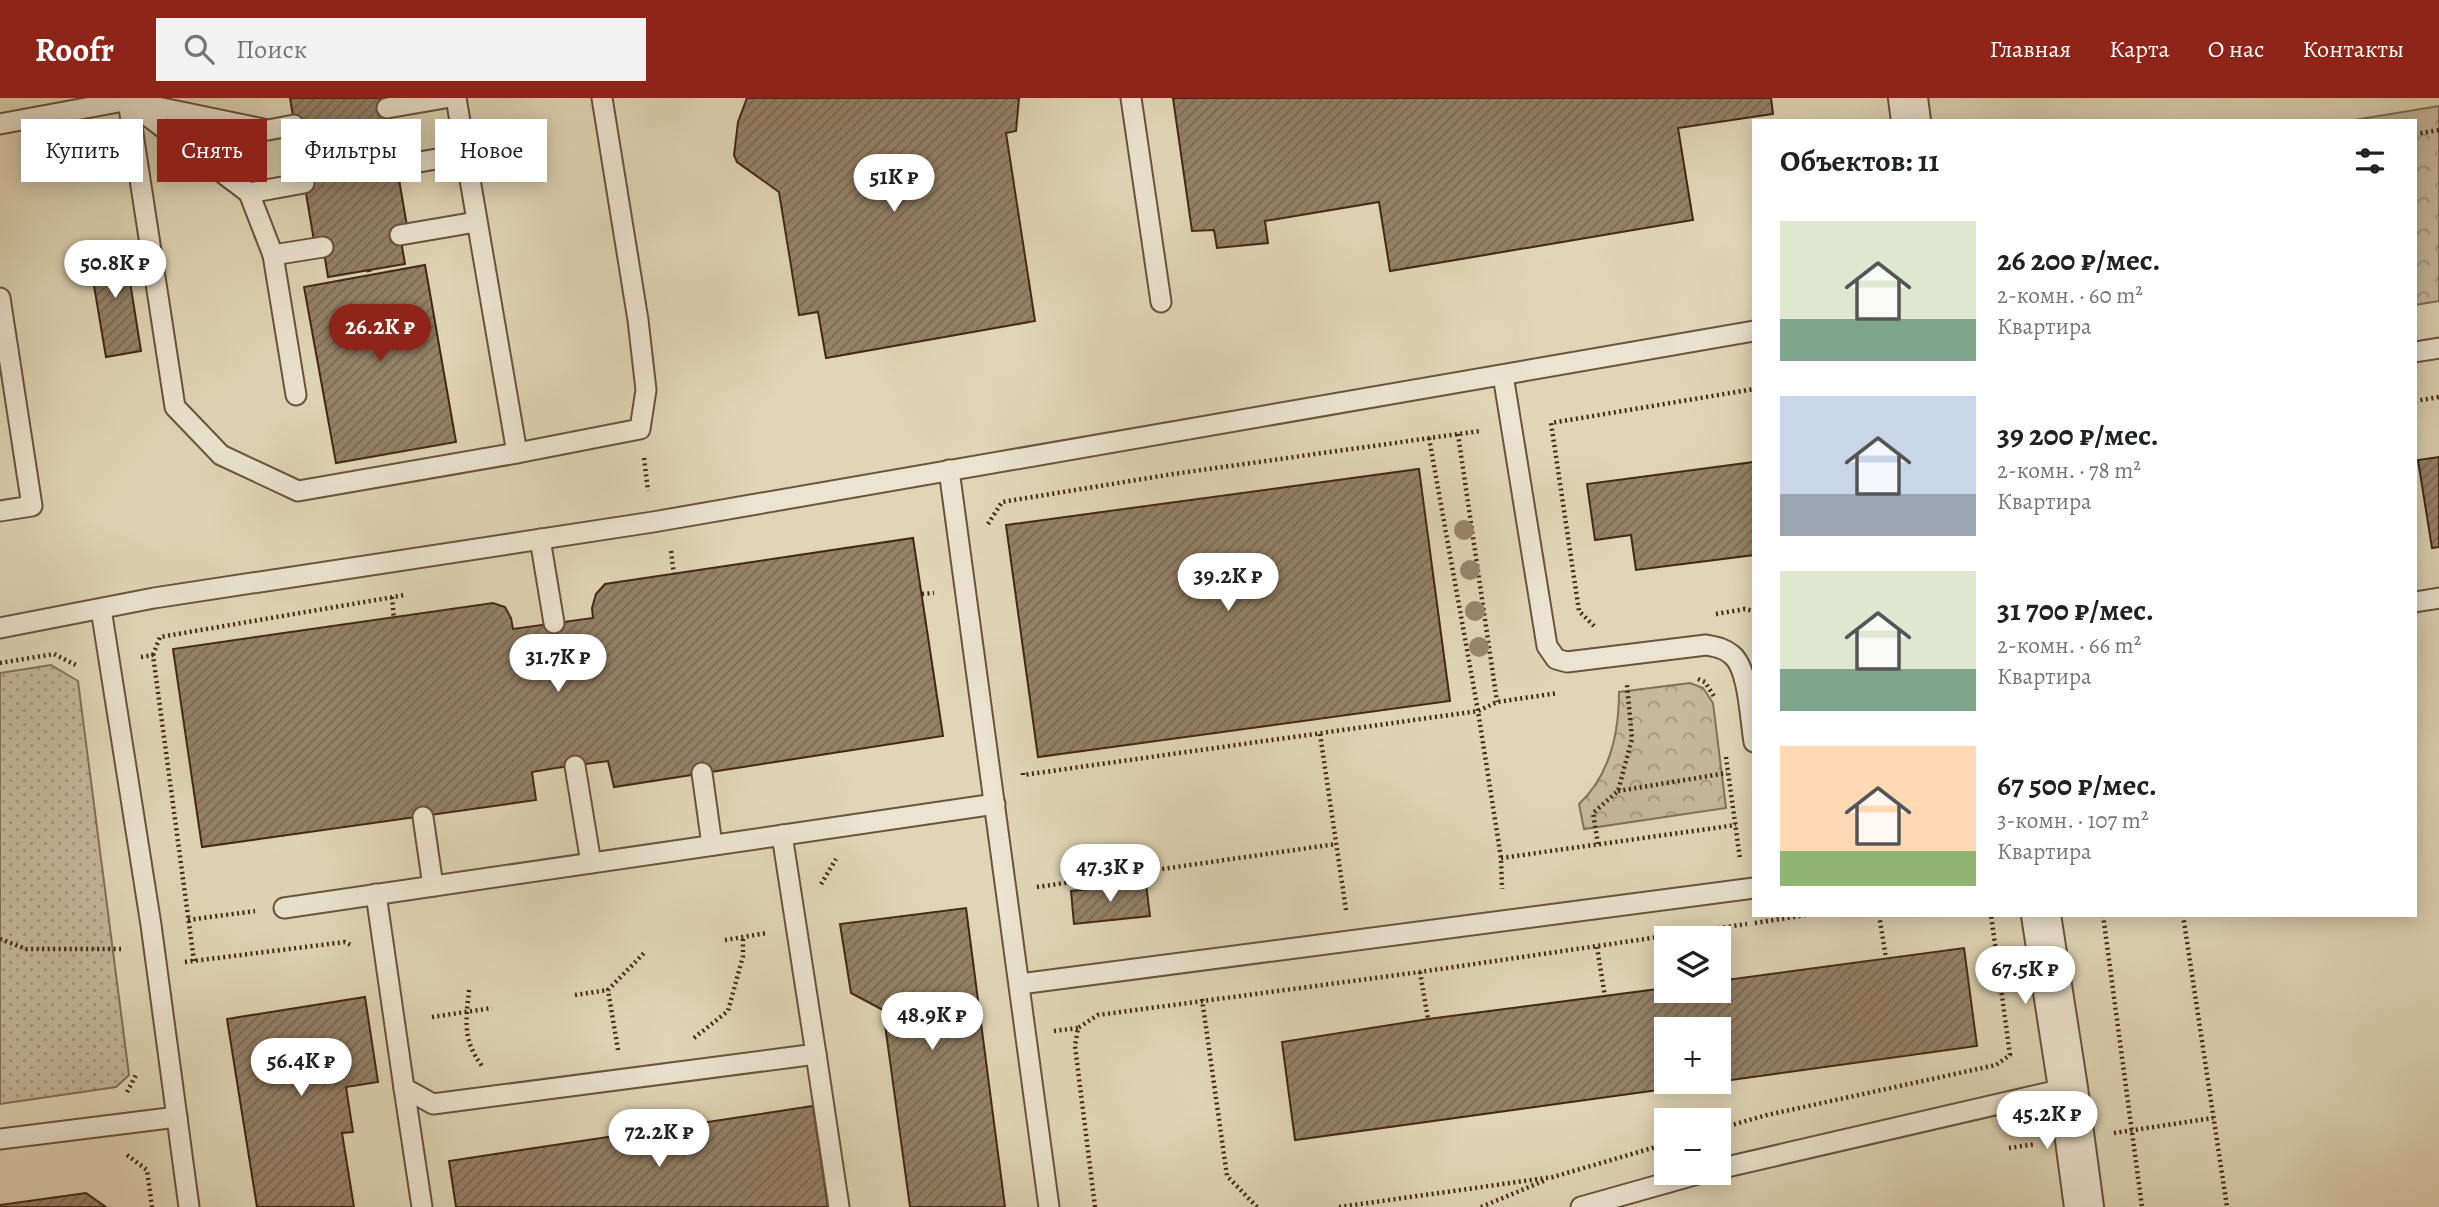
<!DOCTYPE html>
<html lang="ru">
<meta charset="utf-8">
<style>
:root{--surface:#fff;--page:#f2f2f2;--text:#202124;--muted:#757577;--accent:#8f2418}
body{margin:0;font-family:Alegreya,serif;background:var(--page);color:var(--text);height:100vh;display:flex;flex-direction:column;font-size:26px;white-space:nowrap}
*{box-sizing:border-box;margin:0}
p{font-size:23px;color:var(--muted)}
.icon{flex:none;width:38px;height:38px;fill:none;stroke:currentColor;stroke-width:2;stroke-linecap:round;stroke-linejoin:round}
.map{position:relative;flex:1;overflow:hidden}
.panel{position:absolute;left:1752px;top:21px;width:665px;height:798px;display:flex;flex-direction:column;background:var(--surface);border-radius:0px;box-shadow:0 4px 18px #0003}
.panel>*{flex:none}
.top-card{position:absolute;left:21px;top:21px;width:665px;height:63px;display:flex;gap:14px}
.fabs{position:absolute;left:1654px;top:828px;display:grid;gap:14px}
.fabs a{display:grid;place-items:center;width:77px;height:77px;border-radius:0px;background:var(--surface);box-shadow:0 4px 18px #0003;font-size:35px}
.price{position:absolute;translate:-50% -60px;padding:0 16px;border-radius:24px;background:#fff;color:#222;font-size:23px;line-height:46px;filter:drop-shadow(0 2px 4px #0008)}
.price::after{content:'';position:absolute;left:50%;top:42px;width:21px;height:16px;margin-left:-10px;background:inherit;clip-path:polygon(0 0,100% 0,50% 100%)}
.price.active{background:var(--accent);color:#fff}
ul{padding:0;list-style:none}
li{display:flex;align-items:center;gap:21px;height:175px;padding:0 28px}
li span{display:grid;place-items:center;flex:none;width:196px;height:140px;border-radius:0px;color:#555}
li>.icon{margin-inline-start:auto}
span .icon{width:84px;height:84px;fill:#fffc;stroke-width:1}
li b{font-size:30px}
h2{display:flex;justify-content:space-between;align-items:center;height:84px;padding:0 28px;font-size:30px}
.tag{padding:0 24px;border-radius:0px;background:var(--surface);box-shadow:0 4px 18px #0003;font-size:24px;line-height:63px}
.tag.active{background:var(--accent);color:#fff}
header{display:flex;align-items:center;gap:42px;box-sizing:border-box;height:98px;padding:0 35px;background:var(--accent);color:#fff}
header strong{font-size:33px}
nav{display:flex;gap:38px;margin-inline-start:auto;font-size:24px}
.search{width:490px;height:63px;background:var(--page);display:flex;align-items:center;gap:18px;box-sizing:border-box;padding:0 24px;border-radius:0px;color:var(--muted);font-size:26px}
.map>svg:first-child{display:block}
</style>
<header>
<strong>Roofr</strong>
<div class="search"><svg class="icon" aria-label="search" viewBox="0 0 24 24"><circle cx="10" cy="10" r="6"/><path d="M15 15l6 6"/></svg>Поиск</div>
<nav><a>Главная</a><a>Карта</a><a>О нас</a><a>Контакты</a></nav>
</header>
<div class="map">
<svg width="2439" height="1109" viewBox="0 0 2439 1109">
<defs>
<pattern id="grass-dots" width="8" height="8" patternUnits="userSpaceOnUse" patternTransform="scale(1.75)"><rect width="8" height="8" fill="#c5b89b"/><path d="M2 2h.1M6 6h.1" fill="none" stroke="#a2967d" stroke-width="1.8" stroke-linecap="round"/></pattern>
<pattern id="park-crowns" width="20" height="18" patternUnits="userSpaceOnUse" patternTransform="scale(1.75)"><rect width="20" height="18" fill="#c5b89b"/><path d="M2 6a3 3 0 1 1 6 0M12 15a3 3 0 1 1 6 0" fill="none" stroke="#a2967d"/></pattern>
<pattern id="building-hatch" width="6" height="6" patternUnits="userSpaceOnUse" patternTransform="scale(1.75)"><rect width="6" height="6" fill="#958269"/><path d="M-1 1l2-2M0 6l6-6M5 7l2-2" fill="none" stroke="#7b6a55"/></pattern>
</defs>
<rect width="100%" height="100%" fill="#e0d6b6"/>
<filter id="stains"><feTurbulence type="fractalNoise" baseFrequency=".00286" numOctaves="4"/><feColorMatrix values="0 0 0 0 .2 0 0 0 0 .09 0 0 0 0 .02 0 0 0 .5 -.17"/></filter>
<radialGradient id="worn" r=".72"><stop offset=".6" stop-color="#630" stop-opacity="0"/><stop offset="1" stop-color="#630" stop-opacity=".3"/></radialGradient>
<polygon fill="url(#grass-dots)" stroke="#847058" stroke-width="2" points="51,567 78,583 129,977 116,989 0,1006 0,575"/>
<g fill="url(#park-crowns)" stroke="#847058" stroke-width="2">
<polygon points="2439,8 2439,203 2415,207 2415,23 2348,23"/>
<path d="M1690,585L1703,590L1713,605L1726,710L1584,731L1579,706C1610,677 1619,635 1619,594Z"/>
</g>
<g fill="url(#building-hatch)" stroke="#442715" stroke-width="2" fill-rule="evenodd">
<polygon points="290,0 385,0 407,128 400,137 405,166 328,179 322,142 314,143"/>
<polygon points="747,0 1019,0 1016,33 1006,35 1035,223 826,260 818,214 799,217 779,94 737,64 734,57 738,24"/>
<polygon points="1173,0 1771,0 1773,16 1678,30 1693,122 1390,173 1379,104 1265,123 1268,145 1217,150 1214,132 1192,133"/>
<polygon points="124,146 141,253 106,259 88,152"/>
<polygon points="425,167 456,344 336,365 304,189"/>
<polygon points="2439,359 2439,449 2432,450 2418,362"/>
<polygon points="1754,364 1754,457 1636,472 1631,437 1595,442 1587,386"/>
<polygon points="1419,371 1450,603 1038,659 1006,427"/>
<polygon points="913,440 943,638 614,689 608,663 556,670 532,674 536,702 202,749 173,551 493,505 505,509 511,520 513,531 593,520 592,510 596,496 605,486"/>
<polygon points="1146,785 1150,818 1074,826 1071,793"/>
<polygon points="966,810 1005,1109 910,1109 883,912 851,895 840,826"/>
<path d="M1964,850L1977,948L1295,1042L1282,944L1428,921L1666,890V892H1718V883ZM1666,931H1718V984H1666Z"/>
<polygon points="365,899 378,984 346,989 353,1034 342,1035 354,1109 257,1109 227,921"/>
<polygon points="813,1008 828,1109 456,1109 449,1063"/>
<polygon points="86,1095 106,1109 0,1109 0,1107"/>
</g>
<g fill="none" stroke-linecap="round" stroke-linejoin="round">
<g stroke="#6b533d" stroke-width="23">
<g id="service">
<polyline points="456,0 517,355"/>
<polyline points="1131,0 1161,204"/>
<polyline points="128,3 175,309 221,357 298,393 517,355 640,331 646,292 638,222 602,0"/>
<polyline points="128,3 249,95 304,85"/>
<polyline points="133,4 268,32 294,27"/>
<polyline points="387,10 445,0"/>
<polyline points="0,26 140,0"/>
<polyline points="396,68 465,56"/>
<polyline points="249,95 273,157 323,149"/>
<polyline points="400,137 476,124"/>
<polyline points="273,157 296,297"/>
<polyline points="0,200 32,408 0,413"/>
<polyline points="2415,254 2439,250"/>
<path d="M1503,277L1547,548L1556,561L1567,564L1706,547C1716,549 1724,550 1732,557C1749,571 1750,622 1754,644"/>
<polyline points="949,372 1049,1109"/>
<polyline points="540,441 554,525"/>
<polyline points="2415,504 2439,500"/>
<polyline points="101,511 151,827 189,1109"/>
<polyline points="0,530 154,500 653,424 1754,233"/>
<polyline points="575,668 591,765"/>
<polyline points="702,675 712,747"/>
<polyline points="423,719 433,788"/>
<polyline points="376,796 404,990 433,1006 816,956 782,737"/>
<polyline points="284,810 995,706"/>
<polyline points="1020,886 1754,790"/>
<polyline points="816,956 839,1109"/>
<polyline points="404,990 422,1109"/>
<polyline points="0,1041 177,1019"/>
<polyline points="1718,1071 2068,990"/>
<polyline points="1581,1109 1705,1074"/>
</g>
</g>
<g stroke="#6b533d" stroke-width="42">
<g id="minor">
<polyline points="1908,0 1911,23"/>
<polyline points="2041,817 2068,990 2084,1109"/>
</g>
</g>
<g stroke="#442715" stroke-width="4.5" stroke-dasharray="2 3.5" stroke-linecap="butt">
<polyline points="2415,36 2439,32"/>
<polyline points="369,172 370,177"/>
<polyline points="2415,303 2439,299"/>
<polyline points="1458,336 1497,604"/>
<polyline points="1429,340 1478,613 1501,760 1502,791"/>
<polyline points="644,360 648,393"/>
<polyline points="988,426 1002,404 1173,376 1480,333"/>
<polyline points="671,453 674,477"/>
<polyline points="922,496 934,495"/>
<polyline points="392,499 394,521"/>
<polyline points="1716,516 1745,511 1754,513"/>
<polyline points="1594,528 1579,513 1551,325 1754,291"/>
<polyline points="153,557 160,539 405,497"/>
<polyline points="141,559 153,557 194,863"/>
<polyline points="0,565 54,556 78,568"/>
<polyline points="1698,581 1705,584 1715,600"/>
<polyline points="1320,636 1346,812"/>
<polyline points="1726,659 1740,761"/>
<polyline points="1023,675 1023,677 1478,613 1497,604 1558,595"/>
<polyline points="1618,693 1727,675"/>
<polyline points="1598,746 1593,715 1618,693 1632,641 1627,587"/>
<polyline points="1501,760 1736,727"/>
<polyline points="821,786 836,761"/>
<polyline points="1037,789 1336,746"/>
<polyline points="1879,817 1886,860"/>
<polyline points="2103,817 2142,1109"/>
<polyline points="2183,817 2227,1109"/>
<polyline points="188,822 255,813"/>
<polyline points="1755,825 1806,817"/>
<polyline points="0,841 26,851 121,851"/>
<polyline points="725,842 767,835"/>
<polyline points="1597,849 1605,899"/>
<polyline points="185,864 345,844 353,848"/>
<polyline points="1420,874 1428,921"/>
<path d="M469,892C466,923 462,941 482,968"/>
<polyline points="575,897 608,892"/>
<polyline points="1202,901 1227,1078 1257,1109"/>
<polyline points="432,919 492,910"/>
<polyline points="1054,933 1078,930"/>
<polyline points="694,940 728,913 743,858 743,839"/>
<polyline points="618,952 608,892 646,853"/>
<polyline points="127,994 137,975"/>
<polyline points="1718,1031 1767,1017 1996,967 2010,957 1991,817"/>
<polyline points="2114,1035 2213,1020"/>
<polyline points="2009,1050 2036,1046"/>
<polyline points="127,1057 147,1072 152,1109"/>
<polyline points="1095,1109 1075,948 1078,930 1098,917 1420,874 1747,826"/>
<polyline points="1339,1109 1553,1079 1666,1046"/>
<polyline points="1481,1109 1546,1082"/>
</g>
<use href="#service" stroke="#ebe4d0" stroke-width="19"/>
<use href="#minor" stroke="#ebe4d0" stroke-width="38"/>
</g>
<g fill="#98866c">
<circle cx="1464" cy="432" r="10"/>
<circle cx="1470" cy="472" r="10"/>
<circle cx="1475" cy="513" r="10"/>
<circle cx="1479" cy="549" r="10"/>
</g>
<rect width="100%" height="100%" filter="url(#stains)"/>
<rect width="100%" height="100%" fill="url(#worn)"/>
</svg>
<div class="fabs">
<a><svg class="icon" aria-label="layers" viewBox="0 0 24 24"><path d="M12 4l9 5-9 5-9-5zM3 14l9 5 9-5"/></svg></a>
<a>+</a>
<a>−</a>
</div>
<b class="price" style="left:894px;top:116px">51K ₽</b>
<b class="price" style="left:115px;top:202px">50.8K ₽</b>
<b class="price active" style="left:380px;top:266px">26.2K ₽</b>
<b class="price" style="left:1228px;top:515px">39.2K ₽</b>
<b class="price" style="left:558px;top:596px">31.7K ₽</b>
<b class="price" style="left:1110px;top:806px">47.3K ₽</b>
<b class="price" style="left:2025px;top:908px">67.5K ₽</b>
<b class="price" style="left:932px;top:954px">48.9K ₽</b>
<b class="price" style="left:301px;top:1000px">56.4K ₽</b>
<b class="price" style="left:2047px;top:1053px">45.2K ₽</b>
<b class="price" style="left:659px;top:1071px">72.2K ₽</b>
<div class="top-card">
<a class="tag">Купить</a>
<a class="tag active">Снять</a>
<a class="tag">Фильтры</a>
<a class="tag">Новое</a>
</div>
<section class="panel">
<h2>Объектов: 11<svg class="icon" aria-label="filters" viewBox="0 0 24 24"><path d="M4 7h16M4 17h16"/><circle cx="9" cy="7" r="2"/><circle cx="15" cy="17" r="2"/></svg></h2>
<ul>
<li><span style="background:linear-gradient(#dfe7d0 70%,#7fa58c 0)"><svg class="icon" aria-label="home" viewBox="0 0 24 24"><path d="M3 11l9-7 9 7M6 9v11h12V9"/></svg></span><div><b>26 200 ₽/мес.</b><p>2-комн. · 60 m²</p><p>Квартира</p></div></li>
<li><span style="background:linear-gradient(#c9d6e8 70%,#9aa5b1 0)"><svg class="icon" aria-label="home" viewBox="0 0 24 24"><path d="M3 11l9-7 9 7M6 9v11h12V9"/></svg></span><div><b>39 200 ₽/мес.</b><p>2-комн. · 78 m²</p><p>Квартира</p></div></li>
<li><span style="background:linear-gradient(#dfe7d0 70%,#7fa58c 0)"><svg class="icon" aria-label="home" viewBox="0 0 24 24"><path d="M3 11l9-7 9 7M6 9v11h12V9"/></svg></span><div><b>31 700 ₽/мес.</b><p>2-комн. · 66 m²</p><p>Квартира</p></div></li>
<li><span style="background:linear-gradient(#ffd9b3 75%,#8fb573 0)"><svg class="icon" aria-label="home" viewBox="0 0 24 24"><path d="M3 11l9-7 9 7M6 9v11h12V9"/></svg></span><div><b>67 500 ₽/мес.</b><p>3-комн. · 107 m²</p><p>Квартира</p></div></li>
</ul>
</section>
</div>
